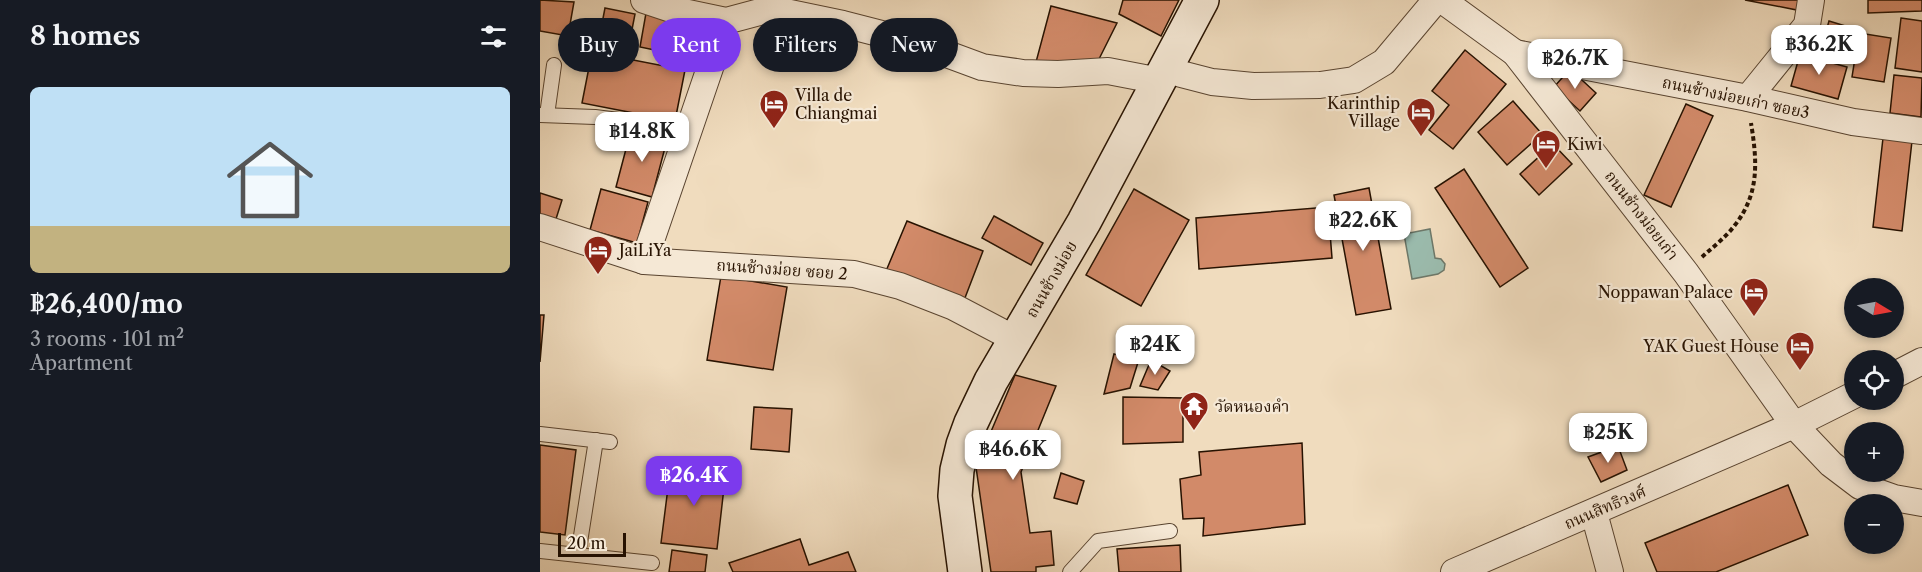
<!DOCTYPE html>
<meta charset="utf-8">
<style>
:root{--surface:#171b24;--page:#242831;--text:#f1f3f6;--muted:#9ea1a6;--line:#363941;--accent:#7c3aed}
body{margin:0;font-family:"Libre Caslon Text","Noto Serif Thai",serif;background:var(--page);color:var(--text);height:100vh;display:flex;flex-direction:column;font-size:22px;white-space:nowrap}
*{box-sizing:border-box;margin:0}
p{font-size:20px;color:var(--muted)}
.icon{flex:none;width:33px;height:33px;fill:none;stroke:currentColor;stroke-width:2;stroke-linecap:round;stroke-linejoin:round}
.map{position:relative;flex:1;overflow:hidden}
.side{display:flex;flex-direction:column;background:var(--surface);width:540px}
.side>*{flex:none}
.hud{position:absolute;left:18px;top:18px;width:570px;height:54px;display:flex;gap:12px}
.needle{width:39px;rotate:100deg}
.tools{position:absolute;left:1304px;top:278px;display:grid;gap:12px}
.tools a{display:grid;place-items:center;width:60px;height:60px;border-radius:50%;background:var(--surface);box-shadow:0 3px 9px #0003;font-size:30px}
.scale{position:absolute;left:18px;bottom:15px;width:68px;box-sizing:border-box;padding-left:6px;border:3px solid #271201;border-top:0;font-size:16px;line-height:21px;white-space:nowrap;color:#271201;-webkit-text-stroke:4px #f5e8d5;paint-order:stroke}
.price{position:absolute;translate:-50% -51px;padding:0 14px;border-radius:12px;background:#fff;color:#222;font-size:20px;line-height:39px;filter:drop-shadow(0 2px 3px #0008)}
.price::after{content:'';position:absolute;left:50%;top:36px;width:18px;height:14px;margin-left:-9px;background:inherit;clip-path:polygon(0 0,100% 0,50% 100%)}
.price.on{background:var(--accent);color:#fff}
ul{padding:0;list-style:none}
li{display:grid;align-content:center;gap:12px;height:318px;padding:0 30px}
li+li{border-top:2px solid var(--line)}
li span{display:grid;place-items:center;height:186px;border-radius:9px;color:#555}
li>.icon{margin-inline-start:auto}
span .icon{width:108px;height:108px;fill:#fffc;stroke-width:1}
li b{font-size:26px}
h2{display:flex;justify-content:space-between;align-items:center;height:72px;padding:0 30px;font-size:26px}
.chip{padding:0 21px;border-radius:27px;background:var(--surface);box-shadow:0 3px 9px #0003;font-size:21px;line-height:54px}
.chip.on{background:var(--accent);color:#fff}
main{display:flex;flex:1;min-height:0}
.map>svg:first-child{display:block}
</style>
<main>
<section class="side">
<h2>8 homes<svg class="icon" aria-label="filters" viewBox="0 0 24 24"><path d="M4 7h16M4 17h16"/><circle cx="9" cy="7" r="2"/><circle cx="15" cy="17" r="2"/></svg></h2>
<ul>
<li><span style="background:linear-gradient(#bfe0f5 75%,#c2b280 0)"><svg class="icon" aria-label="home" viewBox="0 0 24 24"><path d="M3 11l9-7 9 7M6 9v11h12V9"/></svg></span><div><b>฿26,400/mo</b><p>3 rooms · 101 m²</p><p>Apartment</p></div></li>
</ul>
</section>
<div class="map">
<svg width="1382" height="572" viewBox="0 0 1382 572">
<rect width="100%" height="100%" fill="#f0dcbe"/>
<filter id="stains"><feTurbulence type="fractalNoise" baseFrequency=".00333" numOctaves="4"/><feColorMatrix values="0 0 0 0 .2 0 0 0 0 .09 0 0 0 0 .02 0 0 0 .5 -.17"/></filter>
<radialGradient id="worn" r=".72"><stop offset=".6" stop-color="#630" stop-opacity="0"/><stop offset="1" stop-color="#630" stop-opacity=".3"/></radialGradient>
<polygon fill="#9bbcae" stroke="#6d7869" stroke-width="1.5" points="890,229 895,258 901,259 905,264 904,270 898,274 872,279 864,234"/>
<g fill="#d28a69" stroke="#271201" stroke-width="1.5">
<polygon points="0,0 34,2 28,36 0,31"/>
<polygon points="583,0 639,0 621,36 579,14"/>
<polygon points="1205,0 1259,0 1257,10"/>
<polygon points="1328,0 1382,0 1382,11 1328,13"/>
<polygon points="511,6 577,23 554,69 496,62"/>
<polygon points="65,8 95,14 89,45 59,39"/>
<polygon points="106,13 141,19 134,54 100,47"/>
<polygon points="1361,18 1382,21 1382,72 1355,68"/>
<polygon points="1289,21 1312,28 1304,59 1280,53"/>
<polygon points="145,23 162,26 158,61 140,59"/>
<polygon points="1319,33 1351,38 1344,82 1312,77"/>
<polygon points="925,50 966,84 913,149 889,130 909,105 892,91"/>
<polygon points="52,52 145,70 135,121 42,103"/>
<polygon points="1260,54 1307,67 1298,99 1251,86"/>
<polygon points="1030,69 1056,93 1040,111 1014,87"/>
<polygon points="1354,75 1382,78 1381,117 1350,113"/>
<polygon points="973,101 1002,134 967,165 938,132"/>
<polygon points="1146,104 1173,116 1131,207 1104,195"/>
<polygon points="91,130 127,140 112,197 76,187"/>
<polygon points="1343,138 1372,141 1362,231 1333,227"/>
<polygon points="1013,144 1032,164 999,195 980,174"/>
<polygon points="924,169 988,268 960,287 895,188"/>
<polygon points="829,188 851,309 816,315 794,195"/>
<polygon points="61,189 108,202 97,243 50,230"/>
<polygon points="594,189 649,220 601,306 546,275"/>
<polygon points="0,193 22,200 15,222 0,218"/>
<polygon points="788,207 792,258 659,269 656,218"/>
<polygon points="454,216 503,243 491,265 442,238"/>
<polygon points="367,221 443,251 423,303 346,271"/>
<polygon points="181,276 247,287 233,370 167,360"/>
<polygon points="0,315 4,315 0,362"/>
<polygon points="574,354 599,359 590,388 564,394"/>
<polygon points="611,360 630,371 618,390 600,386"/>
<polygon points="475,375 516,386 481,472 490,533 511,531 514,565 496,567 496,572 451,572 436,467"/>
<polygon points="583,397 643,398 643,442 583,444"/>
<polygon points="214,407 252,409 249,452 211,449"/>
<polygon points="762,443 765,524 663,536 664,518 643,519 640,479 661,475 659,452"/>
<polygon points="0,445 36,450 25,535 0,532"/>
<polygon points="1078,446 1087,470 1061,482 1048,457"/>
<polygon points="131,464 186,470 177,549 121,543"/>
<polygon points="521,473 544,481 537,504 514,498"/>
<polygon points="1248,485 1268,535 1176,572 1117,572 1105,543"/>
<polygon points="260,539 269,565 308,552 316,572 193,572 189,563"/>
<polygon points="640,545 641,572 579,572 577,549"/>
<polygon points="132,550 167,555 165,572 129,572"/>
</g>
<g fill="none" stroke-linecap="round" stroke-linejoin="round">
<g stroke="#594430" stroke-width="16">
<g id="lane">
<polyline points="0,115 55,117 149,129"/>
<polyline points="7,115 14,65"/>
<polyline points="0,434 70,442"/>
<polyline points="0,551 112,563"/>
<polyline points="38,555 56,440"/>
<polyline points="530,572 558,541 630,531"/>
</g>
</g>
<g stroke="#594430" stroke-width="28">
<g id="street">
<polyline points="104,0 134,10 186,21 231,9 303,24 377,43 442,67 483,73 518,74 568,71 620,81"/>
<polyline points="902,0 975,53 1146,273 1254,425 1291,464 1320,486 1354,498 1382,503"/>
<polyline points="975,53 1208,98 1313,122 1382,131"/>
<polyline points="627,66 641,74 672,82 713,86 780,85 814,80 844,62 896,0"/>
<polyline points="1208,98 1267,25 1271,0"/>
<polyline points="0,227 104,261 314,274 360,286 414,307 475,339"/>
<polyline points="104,261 186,21"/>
<polyline points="1353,376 1382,361"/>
<polyline points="1054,513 1070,572"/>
<polyline points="914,572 1254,425 1314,395"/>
</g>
</g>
<g stroke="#271201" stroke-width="36">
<polyline id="secondary" points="425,572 415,496 417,470 423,445 431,423 451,381 544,222 662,0"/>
</g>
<path stroke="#271201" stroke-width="4" stroke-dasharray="4.5 3" stroke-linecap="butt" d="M1162,257C1173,247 1186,237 1195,225C1220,193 1217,160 1211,123"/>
<use href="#lane" stroke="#f5e8d5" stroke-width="14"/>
<use href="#street" stroke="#f5e8d5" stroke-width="26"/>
<use href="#secondary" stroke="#f5e8d5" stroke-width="33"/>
</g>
<defs>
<g id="hotel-pin" transform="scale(1.5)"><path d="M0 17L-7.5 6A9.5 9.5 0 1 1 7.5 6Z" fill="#8f2418" stroke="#f5e8d5"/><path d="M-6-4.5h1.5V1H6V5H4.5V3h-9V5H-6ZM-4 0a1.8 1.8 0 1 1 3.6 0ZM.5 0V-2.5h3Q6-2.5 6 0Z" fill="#fff"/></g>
<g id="temple-pin" transform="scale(1.5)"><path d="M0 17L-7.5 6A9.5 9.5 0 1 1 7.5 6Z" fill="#8f2418" stroke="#f5e8d5"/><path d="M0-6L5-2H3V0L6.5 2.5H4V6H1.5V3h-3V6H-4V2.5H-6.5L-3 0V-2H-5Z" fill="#fff"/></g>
</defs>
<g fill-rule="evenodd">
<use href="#hotel-pin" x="234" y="104"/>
<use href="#hotel-pin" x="881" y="112"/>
<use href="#hotel-pin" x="1006" y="144"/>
<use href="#hotel-pin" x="58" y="250"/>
<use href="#hotel-pin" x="1214" y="292"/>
<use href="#hotel-pin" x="1260" y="346"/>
<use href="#temple-pin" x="654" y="406"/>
</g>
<g text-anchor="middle" stroke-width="4.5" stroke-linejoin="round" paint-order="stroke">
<g font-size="16" fill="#271201" stroke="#f5e8d5" text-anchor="start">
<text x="255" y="101">Villa de<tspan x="255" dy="18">Chiangmai</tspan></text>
<text x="860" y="109" text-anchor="end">Karinthip<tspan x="860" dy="18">Village</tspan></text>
<text x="1027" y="150">Kiwi</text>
<text x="79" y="256">JaiLiYa</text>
<text x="1193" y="298" text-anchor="end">Noppawan Palace</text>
<text x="1239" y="352" text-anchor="end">YAK Guest House</text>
<text x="675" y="412">วัดหนองคำ</text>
</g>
<g font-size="16" fill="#271201" stroke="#f5e8d5">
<text transform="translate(1196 97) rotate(12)" y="6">ถนนช้างม่อยเก่า ซอย3</text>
<text transform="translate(1102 215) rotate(52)" y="6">ถนนช้างม่อยเก่า</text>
<text transform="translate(242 269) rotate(4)" y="6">ถนนช้างม่อย ซอย 2</text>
<text transform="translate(511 279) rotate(-60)" y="6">ถนนช้างม่อย</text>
<text transform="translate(1065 507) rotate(-23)" y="6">ถนนสิทธิวงศ์</text>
</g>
</g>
<rect width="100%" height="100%" filter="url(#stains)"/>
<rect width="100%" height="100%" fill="url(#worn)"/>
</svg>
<div class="tools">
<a><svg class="needle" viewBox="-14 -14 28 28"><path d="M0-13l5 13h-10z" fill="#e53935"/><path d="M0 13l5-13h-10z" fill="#9ea1a6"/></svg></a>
<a><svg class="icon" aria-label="locate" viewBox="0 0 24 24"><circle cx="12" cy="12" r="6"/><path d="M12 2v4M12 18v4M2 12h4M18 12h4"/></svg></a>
<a>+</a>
<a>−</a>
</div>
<div class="scale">20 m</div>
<b class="price" style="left:1279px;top:76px">฿36.2K</b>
<b class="price" style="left:1035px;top:90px">฿26.7K</b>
<b class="price" style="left:102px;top:163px">฿14.8K</b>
<b class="price" style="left:823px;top:252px">฿22.6K</b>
<b class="price" style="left:615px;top:376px">฿24K</b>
<b class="price" style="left:1068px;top:464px">฿25K</b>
<b class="price" style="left:473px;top:481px">฿46.6K</b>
<b class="price on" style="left:154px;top:507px">฿26.4K</b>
<div class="hud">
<a class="chip">Buy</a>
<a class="chip on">Rent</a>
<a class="chip">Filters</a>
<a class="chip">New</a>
</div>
</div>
</main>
